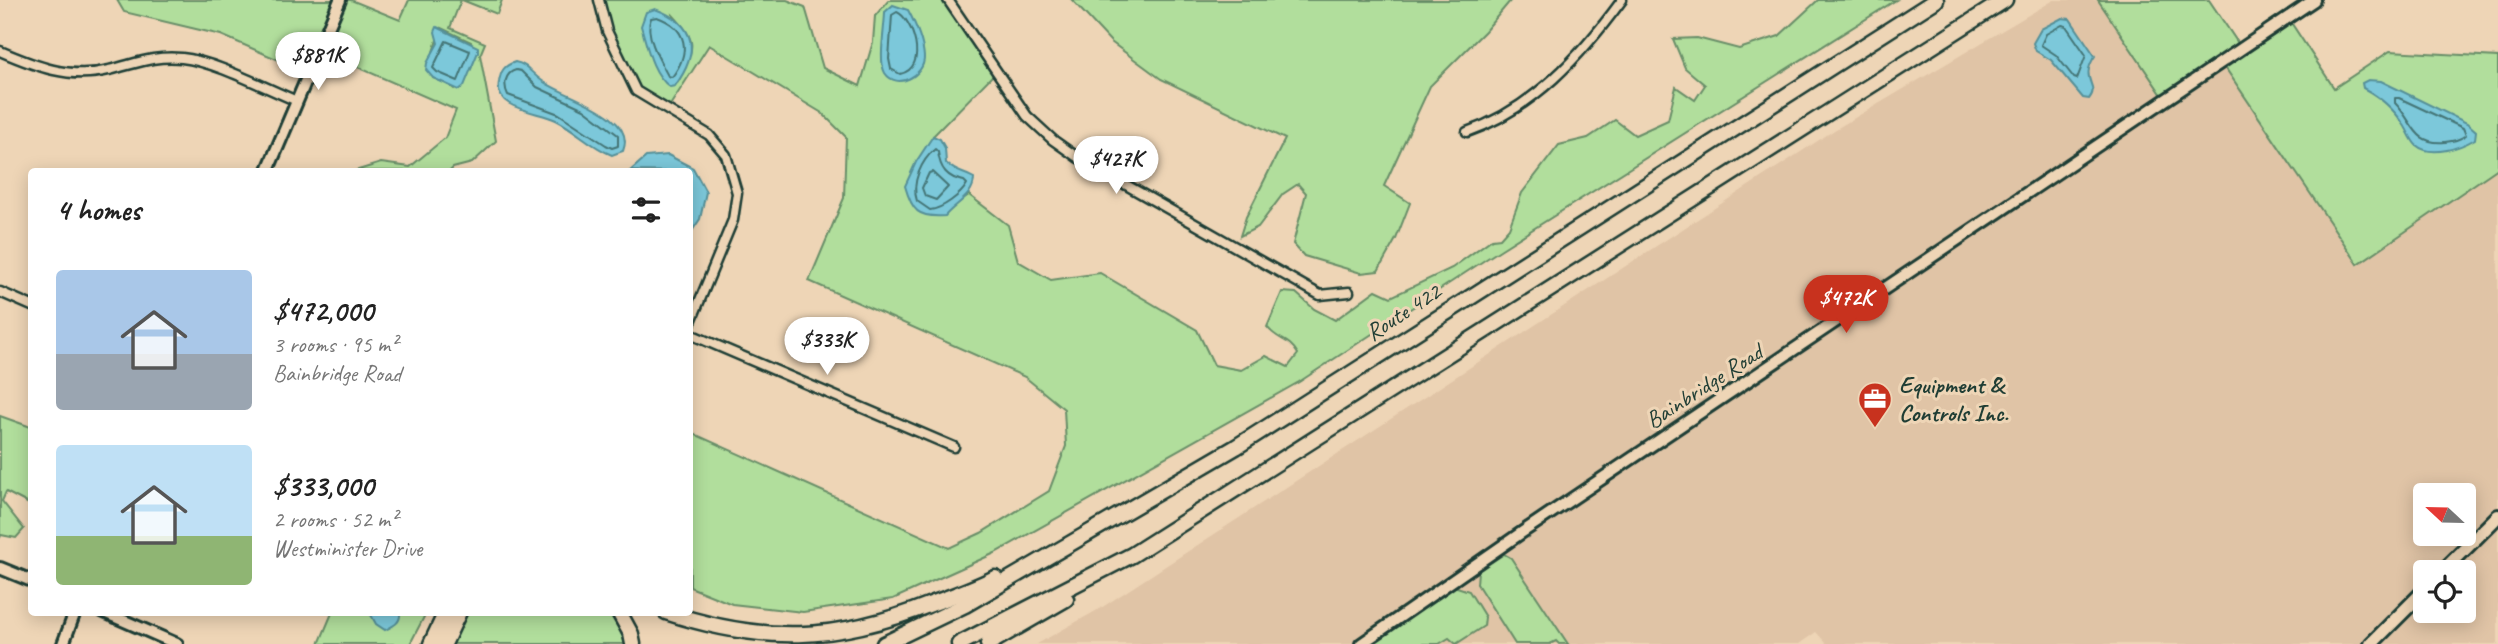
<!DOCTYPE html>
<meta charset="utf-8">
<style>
:root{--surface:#fff;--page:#f6f6f6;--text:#222;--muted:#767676;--accent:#c8321e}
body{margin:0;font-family:Caveat,sans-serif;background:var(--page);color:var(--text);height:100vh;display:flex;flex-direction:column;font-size:26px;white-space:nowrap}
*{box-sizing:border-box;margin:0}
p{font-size:23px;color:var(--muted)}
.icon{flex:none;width:38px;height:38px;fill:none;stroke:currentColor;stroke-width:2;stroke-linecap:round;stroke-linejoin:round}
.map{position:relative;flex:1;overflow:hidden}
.drawer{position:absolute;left:28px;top:168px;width:665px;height:448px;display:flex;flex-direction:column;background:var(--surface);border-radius:7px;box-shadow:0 4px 18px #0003}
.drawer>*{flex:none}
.needle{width:46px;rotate:292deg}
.buttons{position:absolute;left:2413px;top:483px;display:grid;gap:14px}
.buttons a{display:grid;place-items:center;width:63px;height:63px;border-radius:7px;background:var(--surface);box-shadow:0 4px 18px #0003;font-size:35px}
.price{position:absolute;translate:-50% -60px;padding:0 16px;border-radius:24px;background:#fff;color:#222;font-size:23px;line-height:46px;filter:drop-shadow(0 2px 4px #0008)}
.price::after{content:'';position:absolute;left:50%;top:42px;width:21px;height:16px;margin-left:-10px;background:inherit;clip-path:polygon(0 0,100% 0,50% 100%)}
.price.selected{background:var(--accent);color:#fff}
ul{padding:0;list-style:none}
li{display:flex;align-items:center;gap:21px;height:175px;padding:0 28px}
li span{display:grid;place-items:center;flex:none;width:196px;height:140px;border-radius:7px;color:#555}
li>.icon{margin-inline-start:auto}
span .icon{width:84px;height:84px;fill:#fffc;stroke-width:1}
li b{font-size:30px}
h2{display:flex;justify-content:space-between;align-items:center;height:84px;padding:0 28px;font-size:30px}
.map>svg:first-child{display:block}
</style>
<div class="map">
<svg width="2498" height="644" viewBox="0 0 2498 644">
<rect width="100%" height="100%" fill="#eed5b6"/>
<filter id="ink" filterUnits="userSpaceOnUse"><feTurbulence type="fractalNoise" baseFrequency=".0143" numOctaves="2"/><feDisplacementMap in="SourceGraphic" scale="14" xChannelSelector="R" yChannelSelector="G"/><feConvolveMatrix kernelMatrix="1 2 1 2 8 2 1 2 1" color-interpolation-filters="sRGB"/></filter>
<g filter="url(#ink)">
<g fill="#e0c4a6" fill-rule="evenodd">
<path d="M2054,0H2098L2166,100L2222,63L2358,264L2498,168V516L2442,572H2426L2425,589L2371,644H1827L1816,632L1799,644H1037L1101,608L1836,129ZM2426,495H2464V534H2426Z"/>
<polygon points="2498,528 2498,644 2381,644 2425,600 2426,611 2464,611 2464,572 2454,572"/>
</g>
<g fill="#b1de9c" stroke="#688e68" stroke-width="2" fill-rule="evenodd">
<path d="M117,0H351L400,20L409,0H461L450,28L485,43L480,55L496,141L472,163L453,168L450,171H355L381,163L410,167L445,138L456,110L319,50L309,73L221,35L124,12ZM441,28L471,42C476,67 472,72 454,89L448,84L433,78V52Z"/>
<polygon points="462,0 502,0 497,14"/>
<path d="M599,0H787L805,7L823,68L860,86L873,42L875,16L889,0H948L997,71L933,136L955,204L969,195L1008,225L1018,261L1051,280L1100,273L1197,330L1214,365L1241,370L1266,356L1288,367L1298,354C1288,337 1279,342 1267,327L1282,292L1296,293L1314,309L1335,320L1376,290L1391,297L1452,268L1492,239L1500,238L1509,228L1522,193L1559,145L1588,138L1615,120L1635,135L1668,120L1676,87L1695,100L1705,85L1685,68L1673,39L1697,38L1739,49L1779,36L1818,0H1896L1500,250L1299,382L995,553L893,599L803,612L732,604L690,587V432L949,548L981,533L1049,491L1066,446L1064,409L1025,377L809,281L844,198L846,137L822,113L709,45L667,110L636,91ZM673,15C699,43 694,47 679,80Z"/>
<polygon points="1072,0 1511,0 1485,31 1430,86 1384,186 1410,203 1396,239 1378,271 1361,273 1304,256 1293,244 1306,193 1298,184 1283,194 1258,227 1240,236 1246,217 1285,139 1161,79 1111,42"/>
<polygon points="2098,0 2209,0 2242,49 2288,18 2334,88 2390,51 2498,57 2498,168 2358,264 2222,63 2166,101"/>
<polygon points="0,416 31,427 31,505 6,492 2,501 24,529 16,538 1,535 0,538"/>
<polygon points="1504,554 1511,558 1568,644 1559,644 1556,641 1550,644 1515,644 1477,584 1478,571"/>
<polygon points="1448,584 1469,591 1485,617 1484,626 1456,644 1449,638 1439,644 1361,644"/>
<polygon points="465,612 609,613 620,630 625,644 448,644"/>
<polygon points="332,613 426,613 410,644 319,644"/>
</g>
<g fill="#7bc8da" stroke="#569098" stroke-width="2">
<path d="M893,5L908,10C916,25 923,40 924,57C925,75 897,91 885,73C878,62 885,26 885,12Z"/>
<path d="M655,9C697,24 700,52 675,86L670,87C652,74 647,46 641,26L646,12Z"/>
<path d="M2062,18L2070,19L2095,56C2078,81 2101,85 2089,99L2083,98L2051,60L2036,51L2033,43L2041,29Z"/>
<polygon points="437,27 478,47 478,52 464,86 459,90 433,78 426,70 427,63 438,43 435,32"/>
<path d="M515,62C527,64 531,73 541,80C563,97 638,114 623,151L612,155C591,147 576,130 556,120C538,111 493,110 499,82C501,70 504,66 515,62Z"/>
<path d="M2368,80L2381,81L2467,123L2476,131L2475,139C2460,148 2431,158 2416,145C2411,140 2408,131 2404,125C2394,109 2380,97 2363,88L2362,83Z"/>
<path d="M933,136L940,139L945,148L946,163C958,174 962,171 974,178C974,196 956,203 945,216C918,218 912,211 905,186L916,162Z"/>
<polygon points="668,155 693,168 706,192 700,219 690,234 690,172 630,171 646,157"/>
<path d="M372,613H400C401,623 393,626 385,630L376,624L371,615Z"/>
</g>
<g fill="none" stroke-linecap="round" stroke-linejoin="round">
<g stroke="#447576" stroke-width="2">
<path d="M897,12C912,18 930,68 900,74L891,69L889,59L892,15Z"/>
<path d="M657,17C688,28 691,52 672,77L668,76C660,61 644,34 651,18Z"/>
<polygon points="2062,25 2066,26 2086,55 2077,79 2074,78 2056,55 2041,45 2046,34"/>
<polygon points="446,41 470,51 458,81 437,72 433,68"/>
<path d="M516,70L521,71L537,87L584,109L618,135V146L612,148L606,145L559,114L508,95C503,85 505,73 516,70Z"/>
<path d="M2395,98H2399L2463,128L2466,135C2459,140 2454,141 2445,142C2413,145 2414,122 2395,103Z"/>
<path d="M935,149L938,152C940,169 947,178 964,181L967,184C961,195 942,209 930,210L917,201C911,183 921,161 935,149Z"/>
<polygon points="932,172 948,187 936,200 925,196 922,188 929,173"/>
</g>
<g stroke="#1f3d34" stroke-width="13">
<g id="street">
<polyline points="599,0 607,31 636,91 709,135 726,155 737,193 733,220 690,324"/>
<polyline points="948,0 1027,116 1053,140 1077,157 1320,295 1349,292"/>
<path d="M0,51C35,66 70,80 109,70C135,64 153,55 182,58C214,61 265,88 297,101"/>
<path d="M1467,132C1533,109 1581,56 1622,0"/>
<polyline points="0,292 32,306"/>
<polyline points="690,334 954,447"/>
</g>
</g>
<g stroke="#1f3d34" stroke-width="16">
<g id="secondary">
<polyline points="267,172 340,0"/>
<polyline points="0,568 32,581"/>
<polyline points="104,612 177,644"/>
<polyline points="63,644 75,612"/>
<polyline points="1361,644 1521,533 2314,0"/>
</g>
</g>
<g stroke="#1f3d34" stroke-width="18">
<g id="primary">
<polyline points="2442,572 2498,516"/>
<polyline points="2371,644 2426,589"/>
</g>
</g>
<g stroke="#1f3d34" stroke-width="19">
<g id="highway">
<polyline points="619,612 631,634 633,644"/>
<path d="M666,612C763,644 836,642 931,604C953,596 975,588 995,578"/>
<polyline points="431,644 446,612"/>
<polyline points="444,644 459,612"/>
<polyline points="884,644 965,605 1236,447 1936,0"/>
<polyline points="959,644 1132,555 2005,0"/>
<polyline points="988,644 1066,599"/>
</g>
</g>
<use href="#street" stroke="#eed5b6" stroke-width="8"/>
<use href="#secondary" stroke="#eed5b6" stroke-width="10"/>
<use href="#primary" stroke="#eed5b6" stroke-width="12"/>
<use href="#highway" stroke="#eed5b6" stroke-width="14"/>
</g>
</g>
<defs>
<g id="office-pin" transform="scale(1.75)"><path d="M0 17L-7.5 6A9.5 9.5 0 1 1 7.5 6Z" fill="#c8321e" stroke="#eed5b6"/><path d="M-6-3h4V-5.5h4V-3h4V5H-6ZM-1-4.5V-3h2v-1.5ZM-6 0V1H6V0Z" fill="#fff"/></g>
</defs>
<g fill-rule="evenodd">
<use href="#office-pin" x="1875" y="399"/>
</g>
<g text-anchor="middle" stroke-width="6" stroke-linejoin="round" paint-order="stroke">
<g font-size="24" fill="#1f3d34" stroke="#eed5b6">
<text transform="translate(1403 312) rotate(-33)" y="8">Route 422</text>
<text transform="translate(1704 386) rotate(-33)" y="8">Bainbridge Road</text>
</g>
<g font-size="24" font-weight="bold" fill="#1f3d34" stroke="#eed5b6" text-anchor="start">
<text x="1899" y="393">Equipment &amp;<tspan x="1899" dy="28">Controls Inc.</tspan></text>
</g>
</g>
</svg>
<div class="buttons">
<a><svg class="needle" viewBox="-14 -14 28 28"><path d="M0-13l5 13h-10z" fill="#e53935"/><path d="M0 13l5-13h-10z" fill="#767676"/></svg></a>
<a><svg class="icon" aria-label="locate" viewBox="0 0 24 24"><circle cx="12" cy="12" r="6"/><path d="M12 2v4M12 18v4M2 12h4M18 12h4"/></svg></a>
</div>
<b class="price" style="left:318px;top:92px">$881K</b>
<b class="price" style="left:1116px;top:196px">$427K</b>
<b class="price selected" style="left:1846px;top:335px">$472K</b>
<b class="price" style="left:827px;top:377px">$333K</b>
<section class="drawer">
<h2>4 homes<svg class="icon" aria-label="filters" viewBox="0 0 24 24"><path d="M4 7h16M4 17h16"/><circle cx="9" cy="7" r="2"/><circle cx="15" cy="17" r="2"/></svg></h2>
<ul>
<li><span style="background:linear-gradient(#a9c7e8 60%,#9aa5b1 0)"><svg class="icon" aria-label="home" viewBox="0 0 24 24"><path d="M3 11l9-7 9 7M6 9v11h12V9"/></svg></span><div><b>$472,000</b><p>3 rooms · 95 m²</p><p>Bainbridge Road</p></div></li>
<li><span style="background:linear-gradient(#bfe0f5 65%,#8fb573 0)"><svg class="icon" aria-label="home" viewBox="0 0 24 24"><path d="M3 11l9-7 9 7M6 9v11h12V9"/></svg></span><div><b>$333,000</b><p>2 rooms · 52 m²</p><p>Westminister Drive</p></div></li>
</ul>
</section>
</div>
